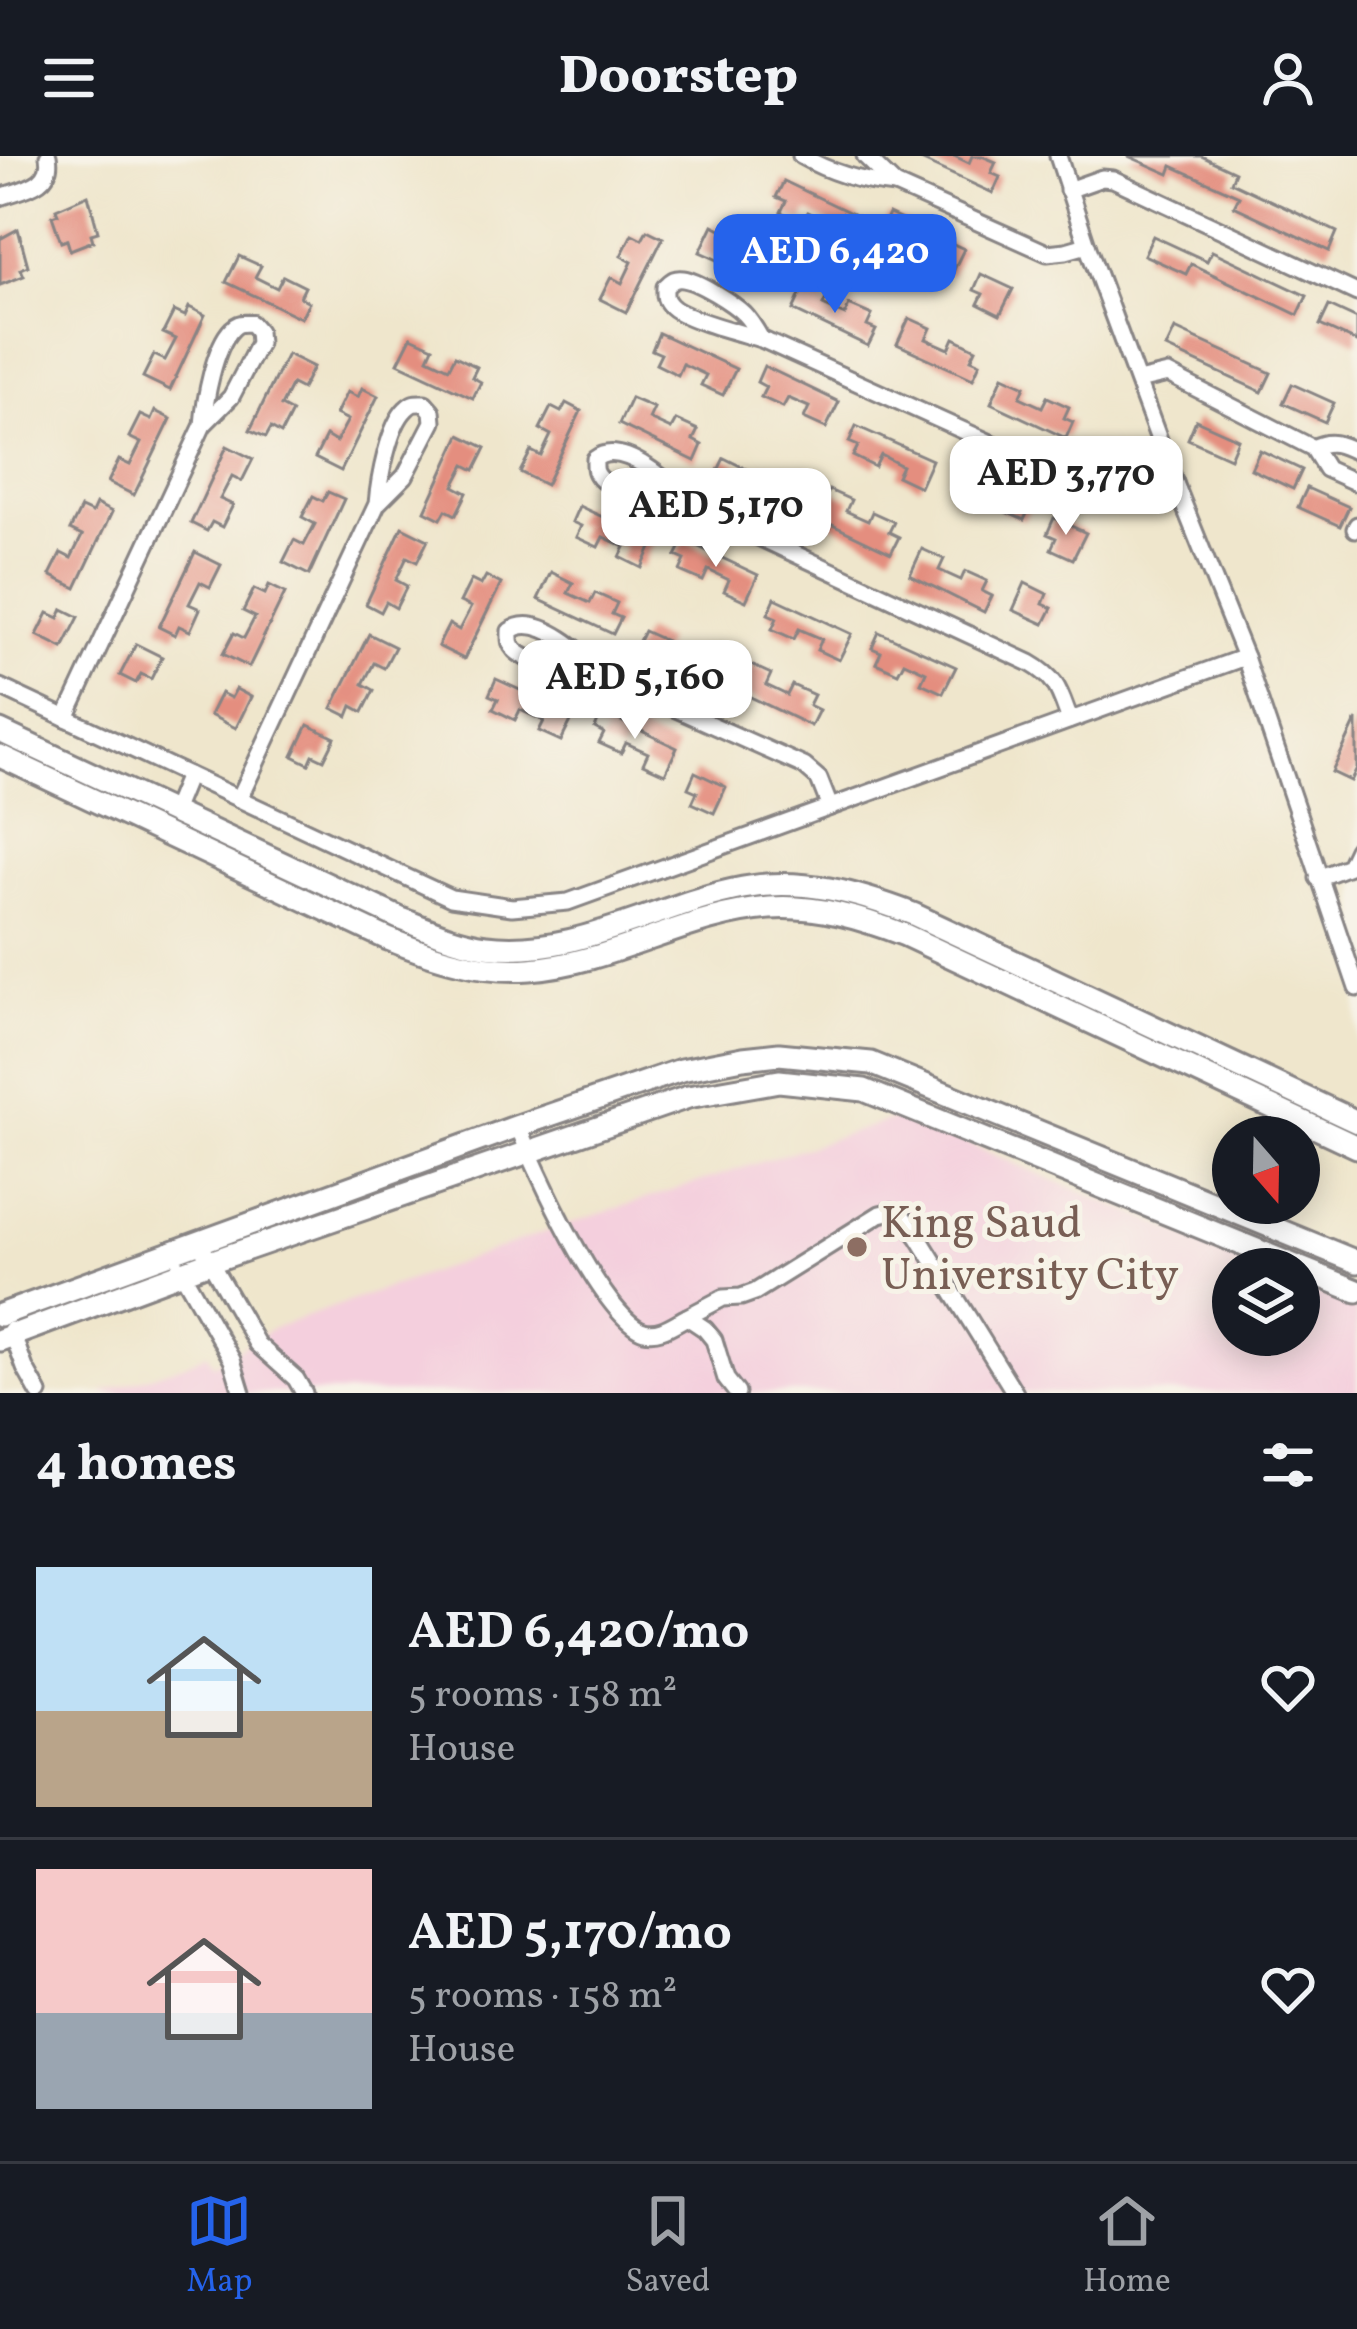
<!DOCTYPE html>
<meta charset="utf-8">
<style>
:root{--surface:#171b24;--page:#242831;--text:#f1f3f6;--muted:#9ea1a6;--line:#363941;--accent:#2563eb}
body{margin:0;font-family:Vollkorn,serif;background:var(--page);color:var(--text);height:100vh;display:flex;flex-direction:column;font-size:45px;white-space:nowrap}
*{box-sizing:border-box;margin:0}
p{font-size:39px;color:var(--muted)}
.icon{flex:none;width:66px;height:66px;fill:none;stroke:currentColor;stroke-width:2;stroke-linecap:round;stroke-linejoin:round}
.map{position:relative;height:1237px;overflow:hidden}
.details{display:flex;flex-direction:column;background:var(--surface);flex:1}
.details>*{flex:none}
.needle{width:78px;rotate:160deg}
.tools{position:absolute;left:1212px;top:960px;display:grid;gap:24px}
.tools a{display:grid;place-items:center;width:108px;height:108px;border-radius:50%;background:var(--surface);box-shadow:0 6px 30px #0003;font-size:60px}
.price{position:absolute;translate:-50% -102px;padding:0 27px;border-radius:24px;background:#fff;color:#222;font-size:39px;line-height:78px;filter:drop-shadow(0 3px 6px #0008)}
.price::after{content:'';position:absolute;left:50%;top:72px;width:36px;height:27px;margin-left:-18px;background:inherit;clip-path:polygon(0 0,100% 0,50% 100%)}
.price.on{background:var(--accent);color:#fff}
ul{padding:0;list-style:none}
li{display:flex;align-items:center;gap:36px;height:300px;padding:0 36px}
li+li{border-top:3px solid var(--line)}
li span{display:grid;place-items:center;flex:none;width:336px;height:240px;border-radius:0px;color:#555}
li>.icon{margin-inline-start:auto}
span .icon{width:144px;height:144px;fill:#fffc;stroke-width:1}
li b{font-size:51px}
h2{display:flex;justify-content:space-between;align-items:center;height:144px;padding:0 36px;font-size:51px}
header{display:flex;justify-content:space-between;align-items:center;height:156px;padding:0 36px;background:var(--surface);font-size:54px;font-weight:800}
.menu{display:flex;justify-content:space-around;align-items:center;height:168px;border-top:3px solid var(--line);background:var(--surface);font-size:33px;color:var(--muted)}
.menu a{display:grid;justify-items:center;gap:6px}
.menu .on{color:var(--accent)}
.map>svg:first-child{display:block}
</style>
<header><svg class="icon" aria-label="menu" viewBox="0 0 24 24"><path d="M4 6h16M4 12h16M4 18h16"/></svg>Doorstep<svg class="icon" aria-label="person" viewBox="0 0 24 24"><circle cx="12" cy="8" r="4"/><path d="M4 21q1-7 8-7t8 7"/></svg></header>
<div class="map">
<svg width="1357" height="1237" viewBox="0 0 1357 1237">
<rect width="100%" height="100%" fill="#f7f3e8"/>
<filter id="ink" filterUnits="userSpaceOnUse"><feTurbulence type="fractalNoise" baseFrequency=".00833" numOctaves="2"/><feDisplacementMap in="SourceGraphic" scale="24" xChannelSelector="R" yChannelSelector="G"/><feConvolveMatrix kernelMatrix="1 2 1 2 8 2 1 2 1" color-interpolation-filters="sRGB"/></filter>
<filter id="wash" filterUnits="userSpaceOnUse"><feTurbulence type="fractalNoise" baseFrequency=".004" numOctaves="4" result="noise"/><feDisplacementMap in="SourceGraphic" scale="48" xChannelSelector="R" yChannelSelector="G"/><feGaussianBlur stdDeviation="2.7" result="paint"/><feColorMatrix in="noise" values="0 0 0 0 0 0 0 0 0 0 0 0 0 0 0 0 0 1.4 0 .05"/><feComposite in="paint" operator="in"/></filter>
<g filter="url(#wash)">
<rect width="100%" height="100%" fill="#efe6cc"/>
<polygon fill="#f4cfdd" points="903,960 1263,1113 1233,1113 1233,1179 1299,1179 1299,1128 1357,1153 1357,1237 100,1237 186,1208 207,1197 213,1208 274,1172 565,1069"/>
<g id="blocks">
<g fill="#e48e7f">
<polygon points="912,0 954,0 969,7 972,0 982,0 996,6 991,17 1000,21 993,37"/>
<polygon points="1128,0 1201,0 1235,16 1231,26 1337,76 1329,95 1234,50 1239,40 1172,10 1169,18"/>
<polygon points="784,25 859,61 847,87 825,77 830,67 808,56 803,66 781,56 786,45 776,41"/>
<polygon points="88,39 98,76 91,78 93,85 70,94 67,84 61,86 52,60 58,58 56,53"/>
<polygon points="889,58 964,93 951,120 929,109 934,99 913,89 908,100 886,89 891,79 882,74"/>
<polygon points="713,69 735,80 730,90 752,100 757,89 779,99 774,110 783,115 776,130 700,96"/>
<polygon points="18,73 28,110 21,113 24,120 0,129 0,83"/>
<polygon points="647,74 663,82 626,156 600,143 611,121 622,127 632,106 621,100 632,78 642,83"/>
<polygon points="1153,80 1207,105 1212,95 1307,140 1298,159 1191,108 1186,118 1144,99"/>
<polygon points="239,100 261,110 255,121 277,132 283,120 305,131 300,141 309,146 301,162 226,126"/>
<polygon points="981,118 1013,133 1000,159 978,148 983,138 974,134"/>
<polygon points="805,128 828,138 823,149 845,159 849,149 872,159 867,170 876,174 868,190 793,154"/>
<polygon points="1329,150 1357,163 1357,186 1320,169"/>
<polygon points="189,151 205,159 170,234 143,221 154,199 165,204 176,183 163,177 174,155 185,160"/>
<polygon points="909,162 931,172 926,183 949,193 954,182 976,193 971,203 980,207 973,223 897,188"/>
<polygon points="1175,173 1271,217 1262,236 1166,192"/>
<polygon points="659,177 736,213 723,239 701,229 706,219 683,208 678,219 656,208 661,198 652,194"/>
<polygon points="411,181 433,191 428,202 449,212 455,200 477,211 472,221 481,226 473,242 398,207"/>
<polygon points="287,198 313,211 302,233 292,228 281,250 292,256 281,278 271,272 266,281 250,274"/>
<polygon points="764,210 839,246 826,272 804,262 809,251 788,242 783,251 761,241 766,231 757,226"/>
<polygon points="1003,220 1025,230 1020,241 1042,251 1047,241 1069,251 1064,262 1073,266 1066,282 991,247"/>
<polygon points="1292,228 1334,247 1325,266 1283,247"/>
<polygon points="362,232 378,240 341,315 315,302 326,280 336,286 348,264 336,258 347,236 358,241"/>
<polygon points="631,242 654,252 649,263 671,273 676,264 698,274 693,284 702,289 695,305 619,268"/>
<polygon points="566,247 581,255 546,329 520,316 531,295 541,300 551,279 540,273 551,251 561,256"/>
<polygon points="155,255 171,263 134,339 108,326 119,304 130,309 141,287 129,281 140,259 151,264"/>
<polygon points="1196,264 1238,283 1230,302 1188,283"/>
<polygon points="856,270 932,304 920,331 897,320 902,310 881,299 875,311 853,300 858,290 849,286"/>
<polygon points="460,279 486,292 475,314 465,309 454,330 467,337 456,359 446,354 441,363 425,355"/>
<polygon points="227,290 253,303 242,325 232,320 220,343 233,349 222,371 212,366 207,375 191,367"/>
<polygon points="1260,294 1302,314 1293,333 1251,313"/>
<polygon points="724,302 746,313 741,323 763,333 768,322 791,332 786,343 795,347 787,363 711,329"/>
<polygon points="961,302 1036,338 1024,364 1001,354 1006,343 984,333 979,344 957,333 962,323 953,318"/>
<polygon points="1307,332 1349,351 1340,370 1298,351"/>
<polygon points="829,334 851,344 846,355 868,365 872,356 894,366 889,376 899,381 891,397 816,361"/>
<polygon points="328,336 344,343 309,419 283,406 294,384 304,389 315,368 302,361 313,340 323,345"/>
<polygon points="96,348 112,356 76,432 50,419 61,397 71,402 82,380 70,374 81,352 92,357"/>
<polygon points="579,350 654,385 642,412 620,401 625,391 603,381 598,391 576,381 581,370 572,366"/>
<polygon points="1054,362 1086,377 1073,403 1051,393 1056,382 1047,378"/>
<polygon points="402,371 428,384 417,406 407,401 396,424 407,430 396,452 386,446 381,456 366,448"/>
<polygon points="684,384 758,419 746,445 724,435 729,424 708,414 703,425 680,415 685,404 676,400"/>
<polygon points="922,393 944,403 939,414 961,424 965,415 987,425 982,435 992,440 984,456 910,419"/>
<polygon points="195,396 221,409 210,431 200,426 189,448 200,453 190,475 179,470 175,479 159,471"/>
<polygon points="551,416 573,427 568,437 590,447 595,437 617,447 612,458 621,462 613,478 538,443"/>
<polygon points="486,420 501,428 464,503 438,490 449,468 459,474 471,451 460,446 471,424 481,429"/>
<polygon points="1025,427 1047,438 1043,448 1052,452 1044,468 1013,454"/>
<polygon points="269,429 285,437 249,511 223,498 234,477 244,482 255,461 243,455 254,433 265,438"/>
<polygon points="775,442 852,478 839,504 817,494 822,483 799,473 794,483 772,473 777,462 768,458"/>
<polygon points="63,453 79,461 63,492 37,479 48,457 59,462"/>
<polygon points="644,475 666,485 661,496 683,506 689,495 711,505 706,516 715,520 707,536 631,501"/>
<polygon points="879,476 956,511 943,537 921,527 926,516 904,506 898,517 876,507 881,496 872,492"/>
<polygon points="369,478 395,491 384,512 374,507 363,528 374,534 363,556 352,550 348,560 332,552"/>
<polygon points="136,488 162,501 151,523 141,518 136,527 120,519"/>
<polygon points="749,508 771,518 766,529 787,539 792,529 814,539 809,549 819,554 811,570 736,534"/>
<polygon points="496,523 574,559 561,585 539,575 544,565 520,554 515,564 493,553 498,543 489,539"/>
<polygon points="236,533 251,541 236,572 210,559 221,537 231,542"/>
<polygon points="602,556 677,592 665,618 643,608 648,597 626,587 621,597 599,587 604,577 595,572"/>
<polygon points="1357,563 1357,613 1351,625 1332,616"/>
<polygon points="308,569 335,582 324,604 313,599 309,608 293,600"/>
<polygon points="695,616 726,631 714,657 692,647 697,636 688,632"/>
</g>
</g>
</g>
<g filter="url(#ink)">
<use href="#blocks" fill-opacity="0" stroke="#888484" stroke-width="3"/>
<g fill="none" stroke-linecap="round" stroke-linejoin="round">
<g stroke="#888484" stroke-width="21">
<g id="minor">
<path d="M801,0C829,16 862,26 895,29"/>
<polyline points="865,0 895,29 1047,97 1066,95 1087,89"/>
<polyline points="1058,0 1087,89 1175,327 1245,501 1357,832"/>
<polyline points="1068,34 1102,22 1113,23 1357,137"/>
<path d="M0,41C23,33 54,29 48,0"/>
<path d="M761,183C756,174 751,165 744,158C733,147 698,125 683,123C673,122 672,125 665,131C665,140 664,142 670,149C682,163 741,177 761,183L1110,341L1131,342L1175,327"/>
<polyline points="1138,225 1168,218 1313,292 1326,313 1357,327"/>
<path d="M1313,292C1330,283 1340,288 1357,296"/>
<path d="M696,352C674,351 615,339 600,322C594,315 595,312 595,303C623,281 675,332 696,352L1030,507C1058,523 1059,535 1070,564"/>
<polyline points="1355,373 1357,369"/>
<path d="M611,524C590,504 538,453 510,475C510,484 509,487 515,494C531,510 589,522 611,524L804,610L819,623L830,651"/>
<polyline points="0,531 451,742 512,751 568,746 1245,501"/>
<path d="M66,562L203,269L231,241L259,187L258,175L251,167C241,168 239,166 232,173C214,191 205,244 203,269"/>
<path d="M239,643L377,348L405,320L433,266L432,255L425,247C415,247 413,246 406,253C389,269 379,324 377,348"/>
<polyline points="172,658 188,619"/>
<polyline points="1318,722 1349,710 1357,693"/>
<path d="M518,970C534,1011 603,1163 644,1175C660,1179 673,1168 687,1161L705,1173L714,1184L726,1223L737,1237"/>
<polyline points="200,1088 257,1188 296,1223 304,1237"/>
<polyline points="179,1111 232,1204 242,1237"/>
<polyline points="687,1161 723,1142 741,1141 755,1136 880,1058 892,1055 903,1061 919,1082 1015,1237"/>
<polyline points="11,1174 25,1212 39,1237"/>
</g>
</g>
<g stroke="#888484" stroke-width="27">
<g id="major">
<path d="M0,575L399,762C427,773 456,786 486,790C578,801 656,748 743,732C802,721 858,737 913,758L1357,966"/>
<path d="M0,600L388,783C433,801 481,817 530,813C614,807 687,758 770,752C818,749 861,762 905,779L1357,991"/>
<polyline points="0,1159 518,970 681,914 743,902 779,898 871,907 1357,1106"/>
<polyline points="0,1184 210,1106 688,941 779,925 864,934 1357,1135"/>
</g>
</g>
<use href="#minor" stroke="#fff" stroke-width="15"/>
<use href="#major" stroke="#fff" stroke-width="21"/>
</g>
</g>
<circle fill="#8d6e63" stroke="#f7f3e8" stroke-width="4.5" cx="857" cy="1091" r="12"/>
<g text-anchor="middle" stroke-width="10" stroke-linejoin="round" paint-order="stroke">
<g font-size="45" fill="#785e54" stroke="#f7f3e8" text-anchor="start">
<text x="881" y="1081">King Saud<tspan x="881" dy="52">University City</tspan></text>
</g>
</g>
</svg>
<div class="tools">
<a><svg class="needle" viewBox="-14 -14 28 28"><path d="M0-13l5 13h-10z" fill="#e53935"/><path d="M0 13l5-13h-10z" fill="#9ea1a6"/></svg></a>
<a><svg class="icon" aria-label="layers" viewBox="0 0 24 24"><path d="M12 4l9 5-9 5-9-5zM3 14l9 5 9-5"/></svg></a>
</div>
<b class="price on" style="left:835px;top:160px">AED 6,420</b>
<b class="price" style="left:1066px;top:382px">AED 3,770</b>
<b class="price" style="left:716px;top:414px">AED 5,170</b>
<b class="price" style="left:635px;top:586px">AED 5,160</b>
</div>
<section class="details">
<h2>4 homes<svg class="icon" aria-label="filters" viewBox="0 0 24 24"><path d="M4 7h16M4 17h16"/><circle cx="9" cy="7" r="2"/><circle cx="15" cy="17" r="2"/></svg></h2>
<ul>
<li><span style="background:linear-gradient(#bfe0f5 60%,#b9a48a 0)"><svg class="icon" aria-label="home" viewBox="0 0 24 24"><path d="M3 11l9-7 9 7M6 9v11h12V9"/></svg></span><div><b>AED 6,420/mo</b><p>5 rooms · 158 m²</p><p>House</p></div><svg class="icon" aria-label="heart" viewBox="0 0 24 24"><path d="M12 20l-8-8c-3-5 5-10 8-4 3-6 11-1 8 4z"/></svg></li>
<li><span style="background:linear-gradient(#f6c9c9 60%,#9aa5b1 0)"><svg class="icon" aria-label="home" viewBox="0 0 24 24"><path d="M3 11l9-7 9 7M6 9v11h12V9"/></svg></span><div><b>AED 5,170/mo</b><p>5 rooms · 158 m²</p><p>House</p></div><svg class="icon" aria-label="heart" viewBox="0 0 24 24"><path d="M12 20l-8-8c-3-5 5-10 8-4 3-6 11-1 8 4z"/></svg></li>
</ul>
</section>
<nav class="menu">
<a class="on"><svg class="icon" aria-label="map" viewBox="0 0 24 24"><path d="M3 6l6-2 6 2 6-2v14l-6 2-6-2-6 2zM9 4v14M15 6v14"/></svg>Map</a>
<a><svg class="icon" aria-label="saved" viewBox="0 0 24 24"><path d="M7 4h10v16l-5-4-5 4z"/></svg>Saved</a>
<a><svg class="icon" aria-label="home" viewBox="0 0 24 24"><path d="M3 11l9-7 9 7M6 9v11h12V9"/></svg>Home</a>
</nav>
